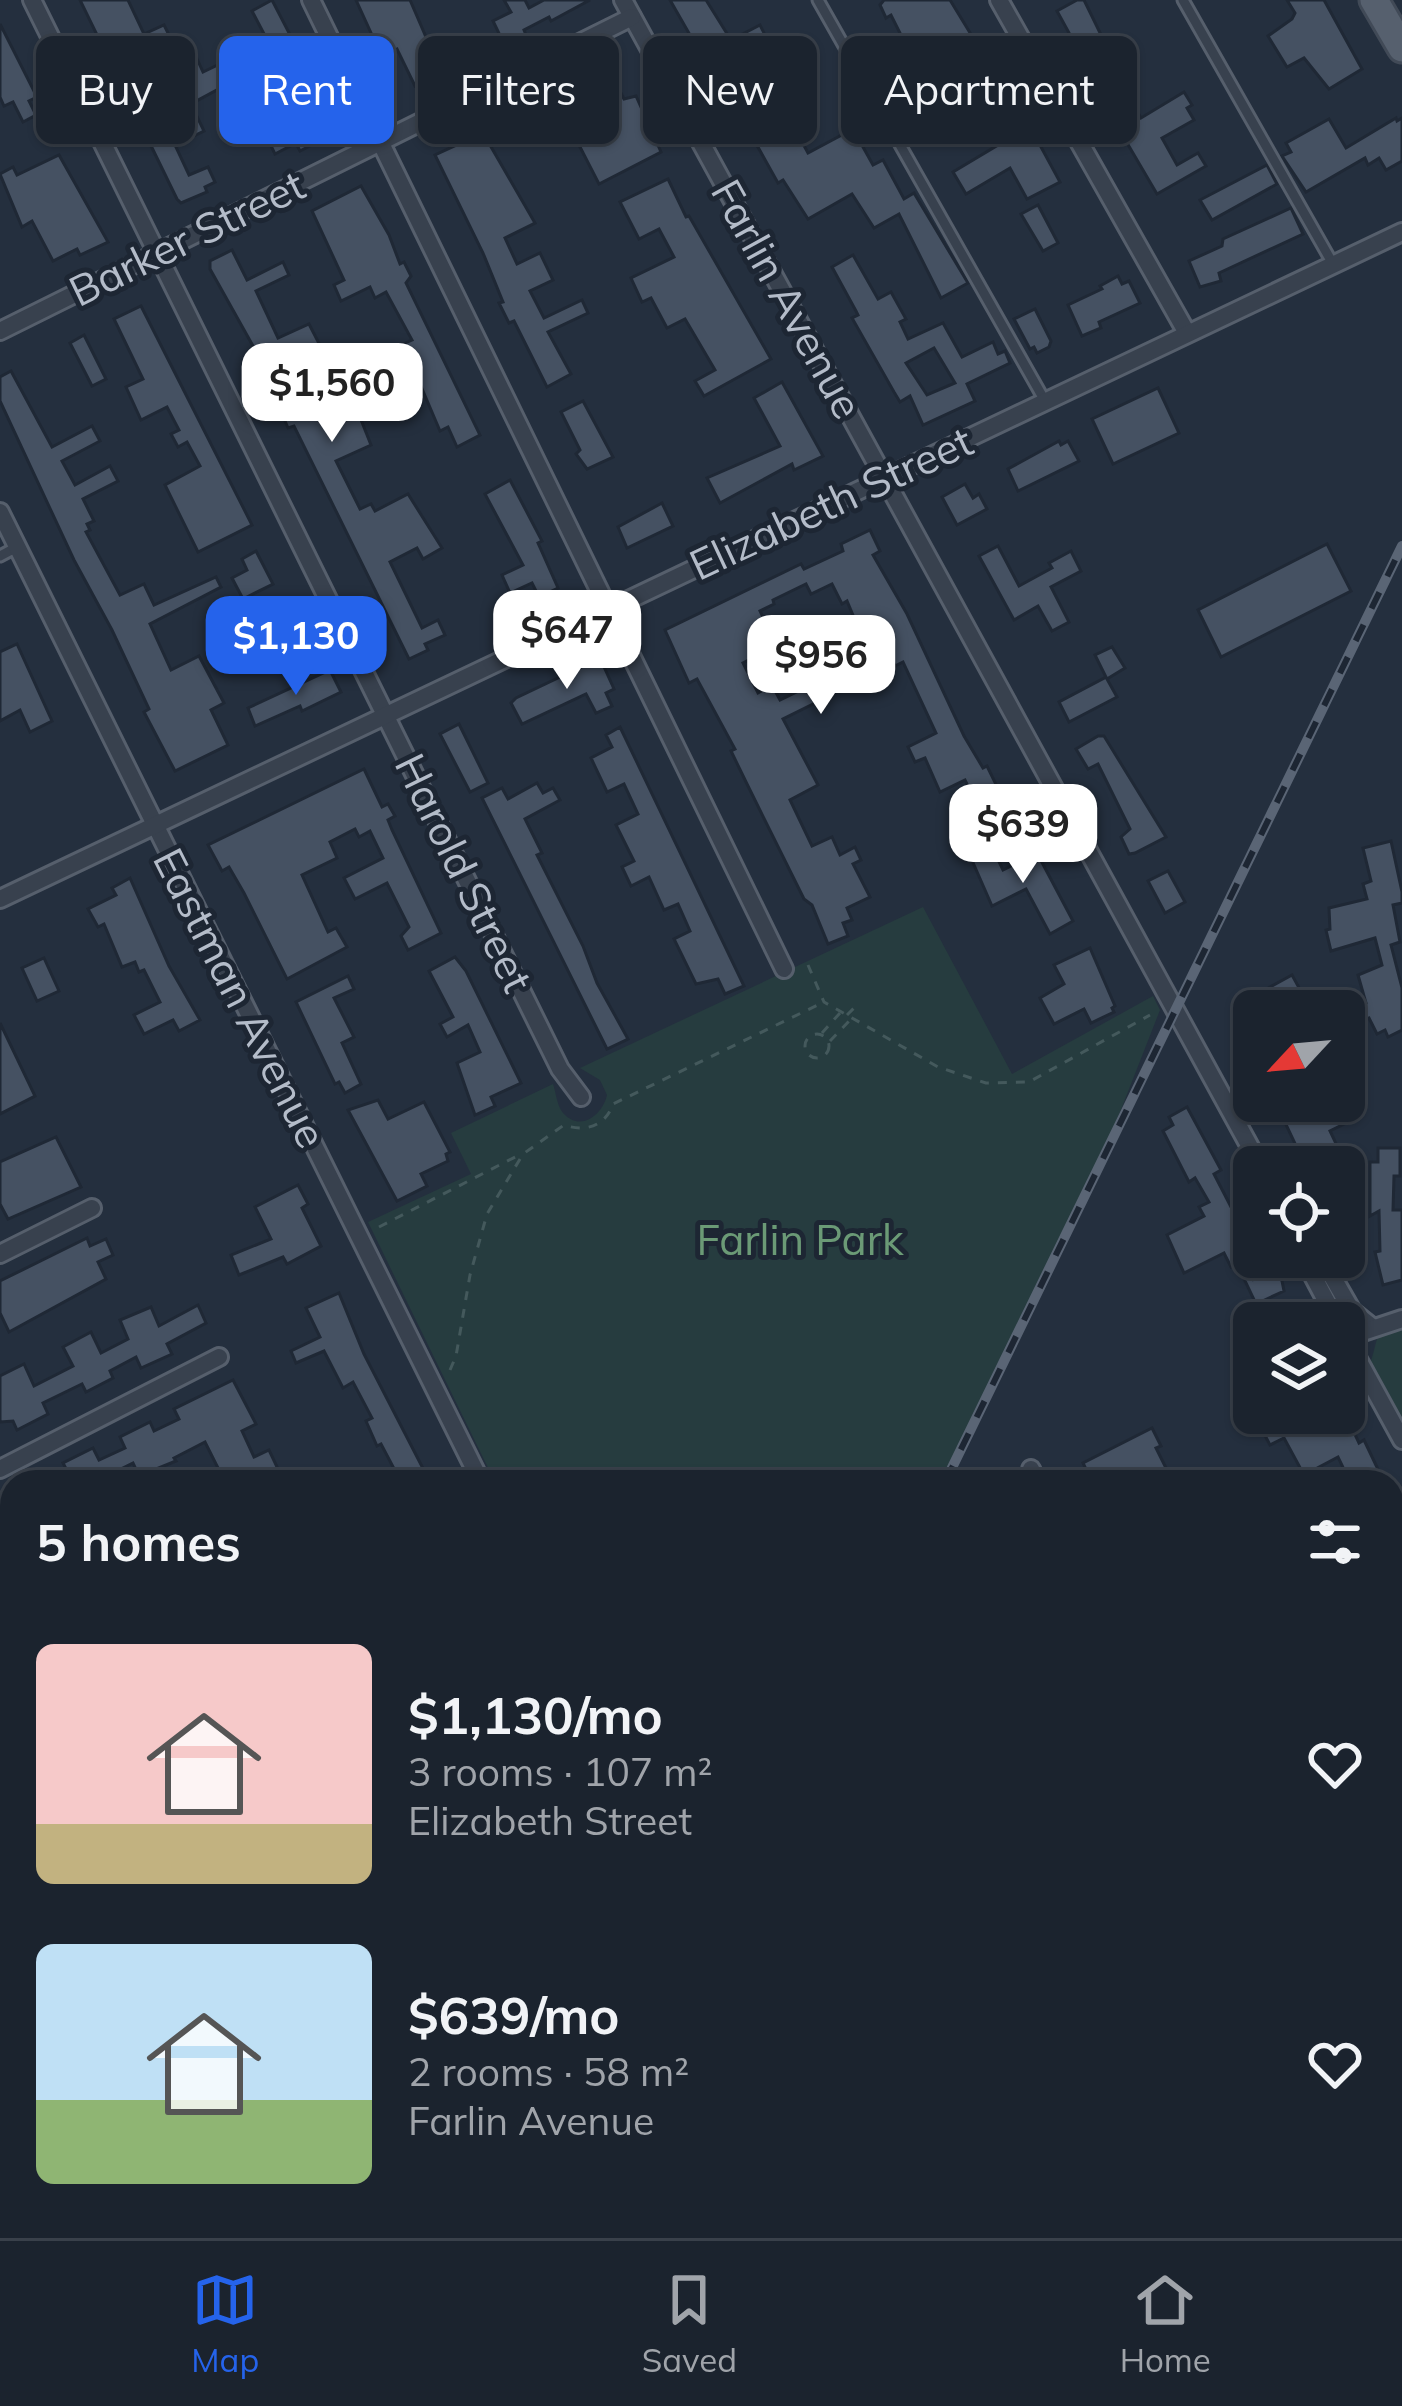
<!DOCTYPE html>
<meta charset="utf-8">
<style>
:root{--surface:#1b232e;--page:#242b36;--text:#f1f3f6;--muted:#a0a4aa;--line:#39404a;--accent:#2563eb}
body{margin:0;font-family:Mulish,sans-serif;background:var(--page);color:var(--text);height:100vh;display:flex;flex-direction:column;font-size:45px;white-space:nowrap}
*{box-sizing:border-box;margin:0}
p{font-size:39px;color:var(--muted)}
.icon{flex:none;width:66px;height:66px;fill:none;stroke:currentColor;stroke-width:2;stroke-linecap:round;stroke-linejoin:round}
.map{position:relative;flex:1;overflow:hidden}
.sheet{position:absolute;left:0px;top:1470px;width:1404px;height:768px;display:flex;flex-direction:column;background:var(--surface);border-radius:36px 36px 0 0;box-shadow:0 3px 9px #0004,0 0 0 3px var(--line)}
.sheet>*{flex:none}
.hud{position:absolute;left:36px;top:36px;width:1332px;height:108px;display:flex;gap:24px}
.needle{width:78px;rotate:244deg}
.controls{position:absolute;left:1233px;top:990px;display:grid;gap:24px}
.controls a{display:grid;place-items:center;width:132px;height:132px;border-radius:18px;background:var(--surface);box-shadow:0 3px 9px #0004,0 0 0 3px var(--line);font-size:60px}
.price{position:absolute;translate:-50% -102px;padding:0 27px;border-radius:24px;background:#fff;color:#222;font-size:39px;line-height:78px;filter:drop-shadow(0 3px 6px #0008)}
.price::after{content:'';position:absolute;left:50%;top:72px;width:36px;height:27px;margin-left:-18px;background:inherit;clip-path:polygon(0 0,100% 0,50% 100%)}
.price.on{background:var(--accent);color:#fff}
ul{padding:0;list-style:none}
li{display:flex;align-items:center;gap:36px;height:300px;padding:0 36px}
li span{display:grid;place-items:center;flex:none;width:336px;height:240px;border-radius:18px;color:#555}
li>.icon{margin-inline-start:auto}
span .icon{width:144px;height:144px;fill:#fffc;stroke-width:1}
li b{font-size:51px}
h2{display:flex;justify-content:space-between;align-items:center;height:144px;padding:0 36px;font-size:51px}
.tag{padding:0 42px;border-radius:18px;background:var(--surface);box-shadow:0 3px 9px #0004,0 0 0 3px var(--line);font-size:42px;line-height:108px}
.tag.on{background:var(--accent);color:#fff}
.dock{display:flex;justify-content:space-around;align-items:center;height:168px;border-top:3px solid var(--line);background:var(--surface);font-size:33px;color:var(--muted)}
.dock a{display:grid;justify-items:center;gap:6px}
.dock .on{color:var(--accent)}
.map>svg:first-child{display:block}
</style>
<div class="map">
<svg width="1402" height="2238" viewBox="0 0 1402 2238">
<rect width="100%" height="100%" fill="#242f3e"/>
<g fill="#263c3f">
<path d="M923,907L1012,1074L1153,996L1160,1010L1104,1153L945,1482H495L368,1222L471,1174L451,1133L553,1084C556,1093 557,1106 563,1113C581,1133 603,1114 607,1095L600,1080L580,1068Z"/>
<polygon points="1402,1325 1402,1427 1370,1365 1377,1339"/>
</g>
<g fill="#455162" stroke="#1f2835" stroke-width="3" fill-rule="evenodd">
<polygon points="80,0 128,0 144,34 164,25 180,57 193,50 203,72 228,60 237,79 191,104 204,131 175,145 189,175 208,167 215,182 205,187 207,192 181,203 177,199"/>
<polygon points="272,0 301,56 295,62 321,113 329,109 340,130 300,151 296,143 275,154 265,134 291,120 277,93 282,90 262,54 272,49 252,11"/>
<polygon points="356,0 410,0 432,51 463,37 474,61 415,86 397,49 382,57"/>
<polygon points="504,0 525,0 529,8 544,0 590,0 551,21 549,17 524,30 526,35 505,46 493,21 511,12"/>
<polygon points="670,0 706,0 731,40 760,25 768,41 734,58 760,104 731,120 706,71 710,70"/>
<polygon points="884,0 950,0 983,54 989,51 1060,182 1027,199 1010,168 966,194 953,172 1008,139 1006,134 989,104 978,111 942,40 894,65 886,52 903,39 891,15 886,18 880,5"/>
<polygon points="1077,0 1084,0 1107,47 1112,44 1134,86 1125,90 1141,118 1184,92 1192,105 1187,108 1194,120 1162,138 1177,165 1198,153 1206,166 1157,194 1120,131 1116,133 1089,88 1097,84 1057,11"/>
<polygon points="1287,0 1324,0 1362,69 1329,89 1304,58 1287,67 1268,36 1292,19 1295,13"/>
<polygon points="0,24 37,97 29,101 36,115 23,122 13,102 4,106 0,97"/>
<polygon points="604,68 608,78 612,76 624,99 636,96 661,152 599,184 578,143 574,145 549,106 584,90 579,80"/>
<polygon points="789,118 808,153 853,129 873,165 883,160 904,199 914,193 968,283 941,298 899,214 874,228 852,194 808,219 783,180 778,183 754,140"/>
<polygon points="1396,118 1397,121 1402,118 1402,161 1386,170 1379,158 1368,165 1365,158 1306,192 1282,156 1291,152 1286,143 1329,119 1346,148"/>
<polygon points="483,133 535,223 505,238 517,264 540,253 553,280 530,291 544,318 582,300 588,313 548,332 571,374 547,387 514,321 509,323 499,303 503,302 483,253 435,155"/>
<polygon points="59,155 108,242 80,255 77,249 53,261 32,221 22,227 0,174 13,167 17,175"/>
<polygon points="1267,165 1277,184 1212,220 1200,200"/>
<polygon points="668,179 686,217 689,216 771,359 704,396 695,381 715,370 685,319 667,328 651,298 642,302 631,278 674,257 659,229 639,239 620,202"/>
<polygon points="361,186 389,235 400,264 404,262 411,276 406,283 480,435 457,447 448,427 440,431 403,344 412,340 386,292 375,298 370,287 341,301 334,285 344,280 312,211"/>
<polygon points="1038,205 1058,243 1043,251 1021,214"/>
<polygon points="1291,208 1303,234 1219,273 1221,281 1200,287 1189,261 1222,246 1223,239"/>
<polygon points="232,250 247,280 283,262 289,275 256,291 278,338 309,324 345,394 350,392 371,445 336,461 360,509 371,504 375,511 408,494 442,548 423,559 417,548 390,562 422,628 438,620 445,635 425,644 428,650 409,659 294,426 288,428 253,346 210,269 210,261"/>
<path d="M853,255L878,299L891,292L906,319L900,322L908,339L943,323L962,357L993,342L998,354L1005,351L1010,363L967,384L975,401L923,425L910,396L900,402L894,392L852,318L858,315L856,311L832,267ZM934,348L955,383L927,395L906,363Z"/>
<polygon points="1118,276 1122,284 1129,281 1140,303 1099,322 1101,328 1082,336 1068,305 1102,289 1100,286"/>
<polygon points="141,306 252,525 198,552 165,485 200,466 187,442 178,447 171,434 179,430 167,407 141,420 126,387 143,379 114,319"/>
<polygon points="1035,309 1051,341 1049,347 1037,353 1034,347 1030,349 1014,319"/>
<polygon points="84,335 106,379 92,386 70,343"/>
<polygon points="11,371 52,447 92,426 100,441 62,461 75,485 110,466 118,481 83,499 94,521 87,524 90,530 86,532 120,595 144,584 154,605 216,577 221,587 150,624 171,670 199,656 224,703 211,710 228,745 175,771 144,712 149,709 112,630 74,560 0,401 0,377"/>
<polygon points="782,382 823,456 794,470 792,464 720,503 707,478 780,446 754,398"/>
<polygon points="1158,388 1179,433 1113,464 1092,419"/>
<polygon points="583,401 613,457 587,469 576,454 580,450 561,412"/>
<polygon points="1059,441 1061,445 1068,441 1079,461 1018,491 1008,469"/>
<polygon points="510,480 542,541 538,543 558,588 539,597 532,583 510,593 502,575 523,565 485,494"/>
<polygon points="965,484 973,498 979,494 987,509 957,525 942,497"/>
<polygon points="662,503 673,526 627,548 618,527"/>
<polygon points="870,530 880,551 873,555 907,614 964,736 983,768 987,766 1007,807 1011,805 1018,822 976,842 968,824 983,817 965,780 940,792 925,758 915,762 908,747 936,733 903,662 895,666 877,624 860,632 847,601 842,604 832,584 811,594 806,584 773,600 774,604 760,611 777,646 743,663 758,693 772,685 780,700 807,687 815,703 783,719 818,785 790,800 812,846 832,837 840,855 855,847 861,860 853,864 870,897 847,908 852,920 843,923 848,936 828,944 812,905 804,899 747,784 731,751 735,749 697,679 689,683 665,630 801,564 804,569 843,551 841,544"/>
<polygon points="1327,544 1351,591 1221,657 1198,610"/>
<polygon points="998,546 1019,586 1052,568 1049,563 1071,551 1081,571 1051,587 1069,622 1052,631 1038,606 1014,620 979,556"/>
<polygon points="256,551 273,584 243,599 232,578 247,570 242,559"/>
<polygon points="253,610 272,648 268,650 272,657 251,668 248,661 243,663 224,624"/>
<polygon points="17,644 52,721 30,732 20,710 0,721 0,652"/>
<polygon points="1112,647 1125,668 1107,679 1117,697 1069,722 1059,702 1106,677 1095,655"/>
<polygon points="600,658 614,689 606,693 612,706 596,713 586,694 522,724 511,703 516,698"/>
<polygon points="330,670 341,692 302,711 300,706 255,726 248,708"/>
<polygon points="459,724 488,783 470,792 440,734"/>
<polygon points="620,727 744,986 725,994 718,979 696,984 674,939 690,931 678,904 664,910 649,877 631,886 622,867 634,861 616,825 638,814 624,784 607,792 591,758 612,747 606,735"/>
<polygon points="1098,736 1104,736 1166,837 1135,853 1129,854 1121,837 1130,829 1098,764 1088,769 1076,749"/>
<polygon points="364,769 382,807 388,804 395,816 388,820 392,830 441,933 408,950 401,936 409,927 387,883 355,899 344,878 383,858 370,831 359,837 355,829 330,842 337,858 302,875 328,932 336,928 347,947 287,979 244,893 229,867 222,871 208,845"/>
<polygon points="537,783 543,793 553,788 560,800 525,819 542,853 537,855 583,946 597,983 628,1039 607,1049 482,798 502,788 508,799"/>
<polygon points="1391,841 1402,892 1402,903 1393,905 1400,942 1391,945 1402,988 1402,1030 1388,1037 1385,1030 1377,1034 1369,1018 1344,1031 1344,1014 1366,1003 1358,975 1382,965 1375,938 1331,951 1326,930 1330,929 1329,908 1367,899 1363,884 1371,881 1363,848"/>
<polygon points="992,847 1003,870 1037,853 1073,921 1050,934 1026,889 992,906 971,858"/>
<polygon points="1168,871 1185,902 1165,913 1148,881"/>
<polygon points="130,878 169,966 200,1020 179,1031 173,1020 144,1034 134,1015 160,1002 144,970 139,972 135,962 122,967 104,924 98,927 88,909 116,895 112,888"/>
<polygon points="1090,948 1115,1006 1112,1008 1114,1012 1091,1023 1084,1009 1054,1024 1040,998 1064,984 1054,965"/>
<polygon points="455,957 466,971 521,1083 491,1097 495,1106 475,1115 457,1063 480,1052 468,1025 447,1037 440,1024 453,1017 429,971"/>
<polygon points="44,958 59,991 37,1001 22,968"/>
<polygon points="1292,975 1303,995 1272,1011 1261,992"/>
<polygon points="348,976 354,989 334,998 354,1037 342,1043 361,1084 345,1093 339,1082 335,1084 296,1002"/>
<polygon points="0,1023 35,1096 0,1114"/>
<polygon points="378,1100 388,1119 424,1102 450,1152 446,1154 448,1161 421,1174 427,1186 397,1201 348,1110"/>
<polygon points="1294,1101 1309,1101 1313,1108 1339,1101 1346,1123 1330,1131 1340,1152 1306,1167 1281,1114 1285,1112 1283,1107"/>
<polygon points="1187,1107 1221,1170 1214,1174 1244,1232 1254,1228 1254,1279 1276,1268 1282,1281 1284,1291 1256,1304 1237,1264 1231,1267 1224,1253 1184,1273 1167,1235 1204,1216 1199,1207 1209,1202 1195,1178 1189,1182 1163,1131 1173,1125 1169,1117"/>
<polygon points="56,1137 81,1187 8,1219 0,1204 0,1162"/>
<polygon points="1378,1148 1400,1148 1400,1176 1394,1176 1393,1210 1402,1210 1402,1280 1383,1285 1375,1252 1380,1251 1379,1211 1370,1216 1370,1162 1378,1162"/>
<polygon points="298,1185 308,1204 302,1208 321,1246 287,1264 283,1257 239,1275 231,1255 271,1239 255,1207"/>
<polygon points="87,1238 90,1246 106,1239 113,1255 98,1262 106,1279 9,1332 0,1313 0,1281"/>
<polygon points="339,1293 364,1354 430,1482 401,1482 381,1444 377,1446 366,1421 372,1418 353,1382 343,1388 324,1351 296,1363 291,1351 320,1337 306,1308"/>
<polygon points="198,1305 206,1323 167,1344 172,1354 141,1368 136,1357 110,1371 113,1378 86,1392 82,1384 43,1403 48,1414 17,1430 13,1421 0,1422 0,1376 24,1364 34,1386 73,1366 63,1347 91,1332 101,1353 128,1339 120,1320 151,1307 159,1326"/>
<polygon points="233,1380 256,1424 242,1431 254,1457 269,1450 278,1469 250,1482 225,1482 205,1442 174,1458 176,1461 139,1476 133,1463 107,1476 110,1482 73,1482 63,1463 93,1448 99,1460 125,1448 120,1437 150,1422 154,1431 179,1419 174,1409"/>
<polygon points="1283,1413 1345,1413 1359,1443 1364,1440 1384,1482 1350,1482 1338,1457 1304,1475 1284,1438 1270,1445 1259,1424"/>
<polygon points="1152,1428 1161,1446 1156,1448 1173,1482 1151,1482 1144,1469 1118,1482 1092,1482 1083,1463"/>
</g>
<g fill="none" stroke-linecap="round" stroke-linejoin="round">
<g stroke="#565f6c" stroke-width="15">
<g id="service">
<polyline points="818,0 1045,401"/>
<polyline points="1183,0 1333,264"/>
<polyline points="0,556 17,547"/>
<polyline points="259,2238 259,2226"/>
<polyline points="572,2238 572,2226"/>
<polyline points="1274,2238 1274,2226"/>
</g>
</g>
<g stroke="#565f6c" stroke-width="22">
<g id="minor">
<polyline points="32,0 560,1069 581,1097"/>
<polyline points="311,0 784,969"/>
<polyline points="623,0 1261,1167"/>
<polyline points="999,0 1187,333"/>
<polyline points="0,331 632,17"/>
<polyline points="0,512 481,1482"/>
<polyline points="0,899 1402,232"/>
<polyline points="0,1254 92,1208"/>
<polyline points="1303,1257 1338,1323"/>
<polyline points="1321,1257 1352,1311 1372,1327"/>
<polyline points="1363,1332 1402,1319"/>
<polyline points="1344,1334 1402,1440"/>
<polyline points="0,1469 219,1357"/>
<polyline points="1031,1469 1037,1482"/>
<polyline points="0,1649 12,1643"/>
<polyline points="0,1859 12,1859"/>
<polyline points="1392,1907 1402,1907"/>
<polyline points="97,2238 97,2226"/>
<polyline points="419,2238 420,2226"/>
<polyline points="735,2238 735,2226"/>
<polyline points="793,2238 794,2226"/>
<polyline points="1113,2238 1113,2226"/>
</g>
</g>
<g stroke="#414a57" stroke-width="33">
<polyline id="primary" points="1374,0 1402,48"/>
</g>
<g stroke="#44595c" stroke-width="3" stroke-dasharray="9 9" stroke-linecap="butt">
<polyline points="808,965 824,1002 938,1067 986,1083 1029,1082 1150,1015"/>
<polyline points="847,1015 858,1004"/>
<polyline points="822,1033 840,1013"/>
<circle cx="817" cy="1046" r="12"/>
<polyline points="830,1041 851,1019"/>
<polyline points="379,1227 521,1154"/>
<path d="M450,1370L456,1356L470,1275L487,1214L523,1154L564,1125C585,1132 605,1127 613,1104L824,1002"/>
</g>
<use href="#service" stroke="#38414e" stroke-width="9"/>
<use href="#minor" stroke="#38414e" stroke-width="16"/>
<use href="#primary" stroke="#56606e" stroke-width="27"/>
<g stroke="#5a6575" stroke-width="10">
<g id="rail">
<polyline points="945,1482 1402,546"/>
<polyline points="759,2238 759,2226"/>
</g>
</g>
<use href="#rail" stroke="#1d2633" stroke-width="6" stroke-dasharray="18" stroke-linecap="butt"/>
</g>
<g text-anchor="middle" stroke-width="10" stroke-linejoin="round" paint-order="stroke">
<g font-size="42" fill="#b4bcc9" stroke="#1d2633">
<text transform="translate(187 238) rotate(-26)" y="15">Barker Street</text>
<text transform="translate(787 299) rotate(61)" y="15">Farlin Avenue</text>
<text transform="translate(831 503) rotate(-25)" y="15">Elizabeth Street</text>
<text transform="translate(464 873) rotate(64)" y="15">Harold Street</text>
<text transform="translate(240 998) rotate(63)" y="15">Eastman Avenue</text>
</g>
<g font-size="42" fill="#6b9a76" stroke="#1d2633">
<text x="800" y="1255">Farlin Park</text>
</g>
</g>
</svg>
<div class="controls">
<a><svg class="needle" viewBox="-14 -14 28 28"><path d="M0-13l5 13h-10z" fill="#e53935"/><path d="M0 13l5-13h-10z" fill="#a0a4aa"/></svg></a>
<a><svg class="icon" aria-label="locate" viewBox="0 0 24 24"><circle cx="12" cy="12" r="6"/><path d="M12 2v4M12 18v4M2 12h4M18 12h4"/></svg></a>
<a><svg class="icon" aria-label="layers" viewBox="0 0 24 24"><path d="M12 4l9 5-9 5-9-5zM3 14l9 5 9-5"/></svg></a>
</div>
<b class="price" style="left:332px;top:445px">$1,560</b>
<b class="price" style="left:567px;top:692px">$647</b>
<b class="price on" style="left:296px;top:698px">$1,130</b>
<b class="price" style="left:821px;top:717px">$956</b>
<b class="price" style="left:1023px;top:886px">$639</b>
<div class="hud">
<a class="tag">Buy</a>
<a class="tag on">Rent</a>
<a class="tag">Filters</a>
<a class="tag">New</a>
<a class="tag">Apartment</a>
</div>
<section class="sheet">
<h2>5 homes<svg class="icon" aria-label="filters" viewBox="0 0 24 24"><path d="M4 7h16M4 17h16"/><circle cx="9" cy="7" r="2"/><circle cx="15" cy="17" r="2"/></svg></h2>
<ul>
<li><span style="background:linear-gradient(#f6c9c9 75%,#c2b280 0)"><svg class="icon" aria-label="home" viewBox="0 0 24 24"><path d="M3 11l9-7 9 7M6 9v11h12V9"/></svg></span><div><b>$1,130/mo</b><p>3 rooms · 107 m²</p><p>Elizabeth Street</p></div><svg class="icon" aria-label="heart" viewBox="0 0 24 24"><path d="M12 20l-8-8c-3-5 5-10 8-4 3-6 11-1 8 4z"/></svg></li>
<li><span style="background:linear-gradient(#bfe0f5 65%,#8fb573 0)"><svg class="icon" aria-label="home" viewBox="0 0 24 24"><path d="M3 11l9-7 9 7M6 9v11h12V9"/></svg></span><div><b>$639/mo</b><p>2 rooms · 58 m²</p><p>Farlin Avenue</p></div><svg class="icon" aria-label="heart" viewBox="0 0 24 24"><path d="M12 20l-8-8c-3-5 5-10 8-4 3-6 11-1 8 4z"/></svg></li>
</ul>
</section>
</div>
<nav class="dock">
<a class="on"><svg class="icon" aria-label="map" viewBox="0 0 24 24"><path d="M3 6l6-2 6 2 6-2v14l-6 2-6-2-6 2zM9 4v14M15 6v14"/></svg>Map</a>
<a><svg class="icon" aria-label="saved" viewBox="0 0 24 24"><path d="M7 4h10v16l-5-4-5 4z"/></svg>Saved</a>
<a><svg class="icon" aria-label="home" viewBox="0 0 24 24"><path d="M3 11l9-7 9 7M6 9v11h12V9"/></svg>Home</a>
</nav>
